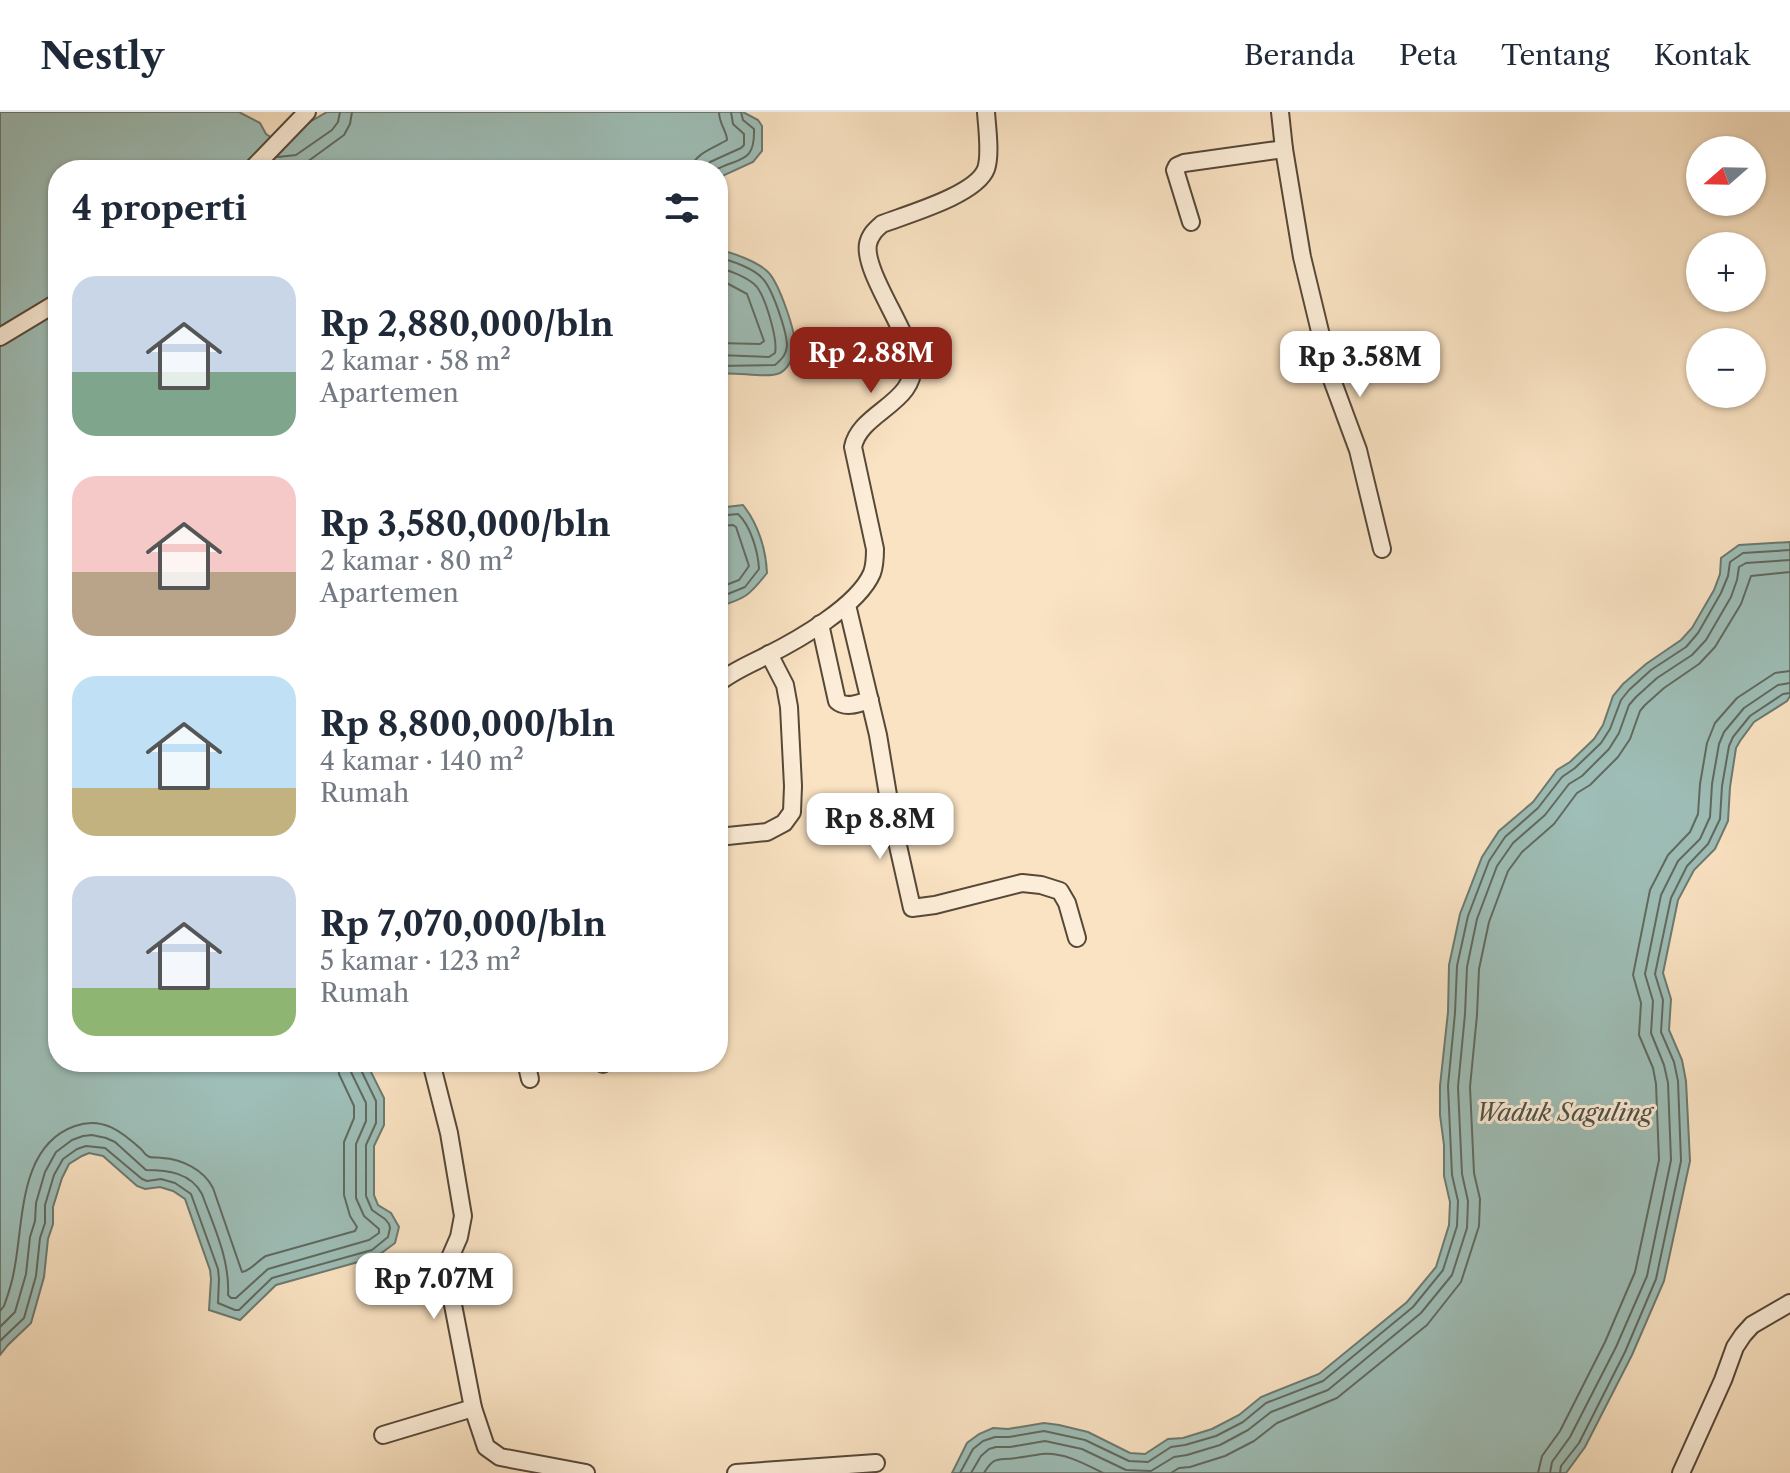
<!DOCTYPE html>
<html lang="id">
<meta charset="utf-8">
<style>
:root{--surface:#fff;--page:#f6f6f7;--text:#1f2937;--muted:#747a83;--line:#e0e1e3;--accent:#8f2418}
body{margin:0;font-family:"Libre Caslon Text",serif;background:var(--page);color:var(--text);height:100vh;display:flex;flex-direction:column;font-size:30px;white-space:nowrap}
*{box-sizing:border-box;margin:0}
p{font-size:26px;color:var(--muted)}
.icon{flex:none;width:44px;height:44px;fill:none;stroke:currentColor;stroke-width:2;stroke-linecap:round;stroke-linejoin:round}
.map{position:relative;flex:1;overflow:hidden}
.side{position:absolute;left:48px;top:48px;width:680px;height:912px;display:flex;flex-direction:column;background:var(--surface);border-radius:32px;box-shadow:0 2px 6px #0004}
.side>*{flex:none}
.needle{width:52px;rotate:250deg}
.fabs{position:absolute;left:1686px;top:24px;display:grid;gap:16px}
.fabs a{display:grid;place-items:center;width:80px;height:80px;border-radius:50%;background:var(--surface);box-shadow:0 2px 6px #0004;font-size:40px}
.price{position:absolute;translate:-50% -68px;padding:0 18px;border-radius:16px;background:#fff;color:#222;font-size:26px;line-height:52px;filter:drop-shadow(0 2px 4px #0008)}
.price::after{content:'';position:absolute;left:50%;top:48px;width:24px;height:18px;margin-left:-12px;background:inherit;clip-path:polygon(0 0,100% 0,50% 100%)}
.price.on{background:var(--accent);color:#fff}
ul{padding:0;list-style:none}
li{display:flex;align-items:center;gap:24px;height:200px;padding:0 24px}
li span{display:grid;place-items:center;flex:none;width:224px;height:160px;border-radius:24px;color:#555}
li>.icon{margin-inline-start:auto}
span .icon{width:96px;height:96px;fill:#fffc;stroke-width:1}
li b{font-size:34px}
h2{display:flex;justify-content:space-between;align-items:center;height:96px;padding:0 24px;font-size:34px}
header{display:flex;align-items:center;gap:48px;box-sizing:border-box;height:112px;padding:0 40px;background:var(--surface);border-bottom:2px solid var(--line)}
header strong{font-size:38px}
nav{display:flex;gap:44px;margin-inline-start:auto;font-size:28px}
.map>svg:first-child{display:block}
</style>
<header>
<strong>Nestly</strong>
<nav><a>Beranda</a><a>Peta</a><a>Tentang</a><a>Kontak</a></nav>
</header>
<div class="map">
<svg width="1790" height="1361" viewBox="0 0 1790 1361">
<rect width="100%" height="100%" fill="#fae3c3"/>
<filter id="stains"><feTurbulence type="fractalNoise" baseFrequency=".0025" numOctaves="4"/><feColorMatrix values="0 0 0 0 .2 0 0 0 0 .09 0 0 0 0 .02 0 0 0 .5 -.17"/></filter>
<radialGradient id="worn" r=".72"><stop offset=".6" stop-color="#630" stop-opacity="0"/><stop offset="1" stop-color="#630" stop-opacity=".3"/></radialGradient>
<g fill="#9ebeb7" stroke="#6c7a71" stroke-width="2">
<polygon points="0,0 239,0 260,11 266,22 274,27 289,27 308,11 327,0 743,0 758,8 762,14 762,39 753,50 718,66 718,58 58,58 58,950 366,950 384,986 384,1013 374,1034 374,1083 378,1093 391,1101 399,1115 395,1131 376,1145 276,1173 240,1208 209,1198 211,1167 210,1158 185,1087 173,1079 160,1075 145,1077 137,1074 103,1044 89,1041 82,1044 69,1052 62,1066 53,1095 53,1112 48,1127 44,1165 31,1211 8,1233 0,1243"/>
<path d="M718,138C732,140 758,150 768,160C779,171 796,220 795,235C794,245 788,257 780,261C766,267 735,259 718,262Z"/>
<path d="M743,393C758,412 766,437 767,461C749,484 746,486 718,495V396Z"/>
<polygon points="1790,430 1790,584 1787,589 1754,610 1740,629 1736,636 1730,675 1728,709 1715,737 1694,758 1678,788 1663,861 1671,887 1669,918 1682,948 1686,969 1690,1049 1664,1169 1632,1243 1585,1335 1566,1361 952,1361 967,1331 979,1322 993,1316 1008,1317 1044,1311 1059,1313 1088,1320 1130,1341 1145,1342 1168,1327 1183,1326 1212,1317 1239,1303 1261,1285 1319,1262 1407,1190 1436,1155 1449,1113 1450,1090 1444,1064 1444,1033 1440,1003 1440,974 1448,900 1449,853 1460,802 1482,745 1499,719 1533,690 1557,658 1570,650 1594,627 1603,613 1613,584 1623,572 1646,552 1681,528 1692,516 1714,478 1720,462 1721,446 1739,433"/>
</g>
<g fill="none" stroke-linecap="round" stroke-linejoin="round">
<g stroke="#606a60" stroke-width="2">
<polyline points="278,45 296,43 332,18 338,10 340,0"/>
<polyline points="267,56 293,56 307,50 344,23 350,12 352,0"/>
<path d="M689,58C697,40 712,37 727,28C727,19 719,12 719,0"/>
<polyline points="702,58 710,50 741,36 744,33 744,22 733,12 731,0"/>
<path d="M715,58C741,45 755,51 754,17L743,8L741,0"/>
<path d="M718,146C731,148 755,157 763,167C773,178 786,218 787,232C787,242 782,247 775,253L718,254"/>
<path d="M718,156C729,158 746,165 754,172C765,181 778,228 775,241L769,245L718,243"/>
<polyline points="718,169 723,169 747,182 764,229 760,232 718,231"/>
<path d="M718,404L738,402C751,414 758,440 759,457L745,475L718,486"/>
<polyline points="718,414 733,413 736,415 749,454 739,468 718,476"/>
<path d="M0,1199L4,1194C8,1183 12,1171 14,1159C24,1110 18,1034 75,1014C103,1004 122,1020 141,1037C144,1040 146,1044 150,1045C152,1046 161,1045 162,1046C182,1047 204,1058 213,1076L242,1160C251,1159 258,1148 266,1144L355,1119L357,1115L350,1104L344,1083V1030L354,1006V994L339,962L338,950"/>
<path d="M0,1215L15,1200L26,1162L30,1125L35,1109L36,1091L45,1060L56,1040L72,1028L83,1024L92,1023L106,1026L115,1030L146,1058C168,1058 191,1061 202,1082C214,1115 230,1148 228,1183L231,1186H236L268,1157L369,1128L379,1121V1117L364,1104L356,1086V1032L366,1009V991L351,960L350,950"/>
<polyline points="0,1229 24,1206 36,1164 40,1126 45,1111 45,1093 54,1063 63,1047 77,1037 86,1034 105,1036 142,1067 147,1069 161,1067 175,1071 191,1082 218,1157 219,1167 218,1191 235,1198 239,1198 272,1166 372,1138 388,1125 390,1116 389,1112 385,1107 372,1098 366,1084 366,1033 376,1011 376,989 360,956 360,950"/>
<polyline points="960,1361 973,1337 983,1329 995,1325 1009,1325 1044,1319 1085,1328 1129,1349 1148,1350 1171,1335 1185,1333 1216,1324 1243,1310 1266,1291 1323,1269 1413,1195 1443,1158 1457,1114 1458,1089 1452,1063 1448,974 1455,901 1457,854 1468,804 1489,749 1505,725 1538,696 1562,665 1575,656 1601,631 1610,617 1621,588 1629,578 1651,558 1686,535 1698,521 1721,481 1728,464 1730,450 1743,441 1790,438"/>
<polyline points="971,1361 981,1344 989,1337 996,1335 1010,1335 1045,1329 1082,1337 1126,1358 1151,1359 1174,1345 1187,1343 1220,1333 1248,1318 1271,1300 1328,1278 1421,1201 1452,1163 1467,1116 1468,1089 1462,1062 1458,975 1465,902 1467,855 1477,807 1497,754 1513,731 1545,703 1569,672 1582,664 1609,637 1619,621 1629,593 1636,585 1657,566 1692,543 1706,528 1731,485 1737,468 1739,455 1746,451 1790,448"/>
<path d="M984,1361C995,1343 998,1349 1016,1346C1025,1345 1034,1343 1042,1342C1064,1340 1085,1352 1103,1361"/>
<polyline points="1171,1361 1179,1356 1190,1355 1225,1344 1254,1329 1277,1311 1337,1286 1427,1213 1461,1170 1479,1114 1480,1087 1474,1061 1470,975 1477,903 1479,857 1489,810 1508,759 1522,740 1554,712 1577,681 1590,673 1618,645 1630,627 1640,599 1645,593 1664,576 1699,552 1715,535 1741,492 1751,464 1790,460"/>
<polyline points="1538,1361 1542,1344 1560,1319 1605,1230 1635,1160 1659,1048 1656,972 1653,956 1639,923 1641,891 1633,863 1650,778 1668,743 1690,720 1698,702 1700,672 1707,631 1715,611 1737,586 1775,561 1790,559"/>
<polyline points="1550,1361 1552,1350 1570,1325 1616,1235 1647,1164 1671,1048 1668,971 1664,953 1651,921 1653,889 1645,862 1661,783 1678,749 1700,727 1710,705 1712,672 1719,632 1724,620 1744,596 1778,573 1790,571"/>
<polyline points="1560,1361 1561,1354 1579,1331 1625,1240 1656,1167 1681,1049 1678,969 1674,950 1661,920 1663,888 1655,862 1671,786 1687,754 1708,732 1720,707 1722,674 1729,634 1733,625 1750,604 1783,582 1790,581"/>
</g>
<g stroke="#574838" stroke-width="20">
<g id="street">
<polyline points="1284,37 1302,145 1331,265 1358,338 1382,437"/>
<polyline points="251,58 307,0"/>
<polyline points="1191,110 1175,58 1177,54 1184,51 1284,37 1280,0"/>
<polyline points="0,225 58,190"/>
<polyline points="847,493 878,623 892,707 912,796 935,793 1022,771 1041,773 1060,779 1067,791 1077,826"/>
<path d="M820,512L837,589C846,597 860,591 870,588"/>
<path d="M718,571C733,559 750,552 766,544C798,528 858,494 872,461C875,453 875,445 875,437L853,335C860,299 920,291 912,247C906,216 863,158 868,132C870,123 875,118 882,112C908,102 976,83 986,57C991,43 987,15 986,0"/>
<polyline points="718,725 767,720 784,711 792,700 793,674 789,595 785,573 769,542"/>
<polyline points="431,950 449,1021 463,1104 459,1125 449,1148 448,1167 473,1296 486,1335 500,1345 586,1361"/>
<polyline points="526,950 530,967"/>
<polyline points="603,950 603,952"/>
<polyline points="383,1323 473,1296"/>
<polyline points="736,1361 876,1351"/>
<polyline points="1681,1361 1723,1268 1735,1235 1743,1223 1752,1213 1790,1191"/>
</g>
</g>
<use href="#street" stroke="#fcedd8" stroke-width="16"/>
</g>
<g text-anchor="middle" stroke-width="6" stroke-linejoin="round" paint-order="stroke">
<g font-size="24" font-style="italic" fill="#4d5046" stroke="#fcedd8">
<text x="1564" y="1009">Waduk Saguling</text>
</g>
</g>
<rect width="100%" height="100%" filter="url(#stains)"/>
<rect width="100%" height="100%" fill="url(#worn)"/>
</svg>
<div class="fabs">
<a><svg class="needle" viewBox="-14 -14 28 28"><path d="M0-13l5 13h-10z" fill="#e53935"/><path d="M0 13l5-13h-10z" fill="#747a83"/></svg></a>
<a>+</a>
<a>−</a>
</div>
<b class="price on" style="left:871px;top:283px">Rp 2.88M</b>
<b class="price" style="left:1360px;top:287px">Rp 3.58M</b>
<b class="price" style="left:880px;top:749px">Rp 8.8M</b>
<b class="price" style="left:434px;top:1209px">Rp 7.07M</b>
<section class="side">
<h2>4 properti<svg class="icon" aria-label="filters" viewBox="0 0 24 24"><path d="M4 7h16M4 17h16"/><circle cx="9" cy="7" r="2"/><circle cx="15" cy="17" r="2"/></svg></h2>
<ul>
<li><span style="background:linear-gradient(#c9d6e8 60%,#7fa58c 0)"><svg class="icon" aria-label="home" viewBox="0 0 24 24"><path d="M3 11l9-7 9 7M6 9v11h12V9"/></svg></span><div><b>Rp 2,880,000/bln</b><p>2 kamar · 58 m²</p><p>Apartemen</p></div></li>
<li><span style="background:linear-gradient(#f6c9c9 60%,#b9a48a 0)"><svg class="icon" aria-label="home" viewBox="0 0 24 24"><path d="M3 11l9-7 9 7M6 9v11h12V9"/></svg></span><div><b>Rp 3,580,000/bln</b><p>2 kamar · 80 m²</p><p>Apartemen</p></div></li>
<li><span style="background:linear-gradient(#bfe0f5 70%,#c2b280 0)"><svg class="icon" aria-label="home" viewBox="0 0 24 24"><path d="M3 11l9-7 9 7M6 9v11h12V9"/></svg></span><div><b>Rp 8,800,000/bln</b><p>4 kamar · 140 m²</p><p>Rumah</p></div></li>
<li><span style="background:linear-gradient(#c9d6e8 70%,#8fb573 0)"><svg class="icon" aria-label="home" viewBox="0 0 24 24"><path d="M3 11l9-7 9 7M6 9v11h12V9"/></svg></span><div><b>Rp 7,070,000/bln</b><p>5 kamar · 123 m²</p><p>Rumah</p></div></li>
</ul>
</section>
</div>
